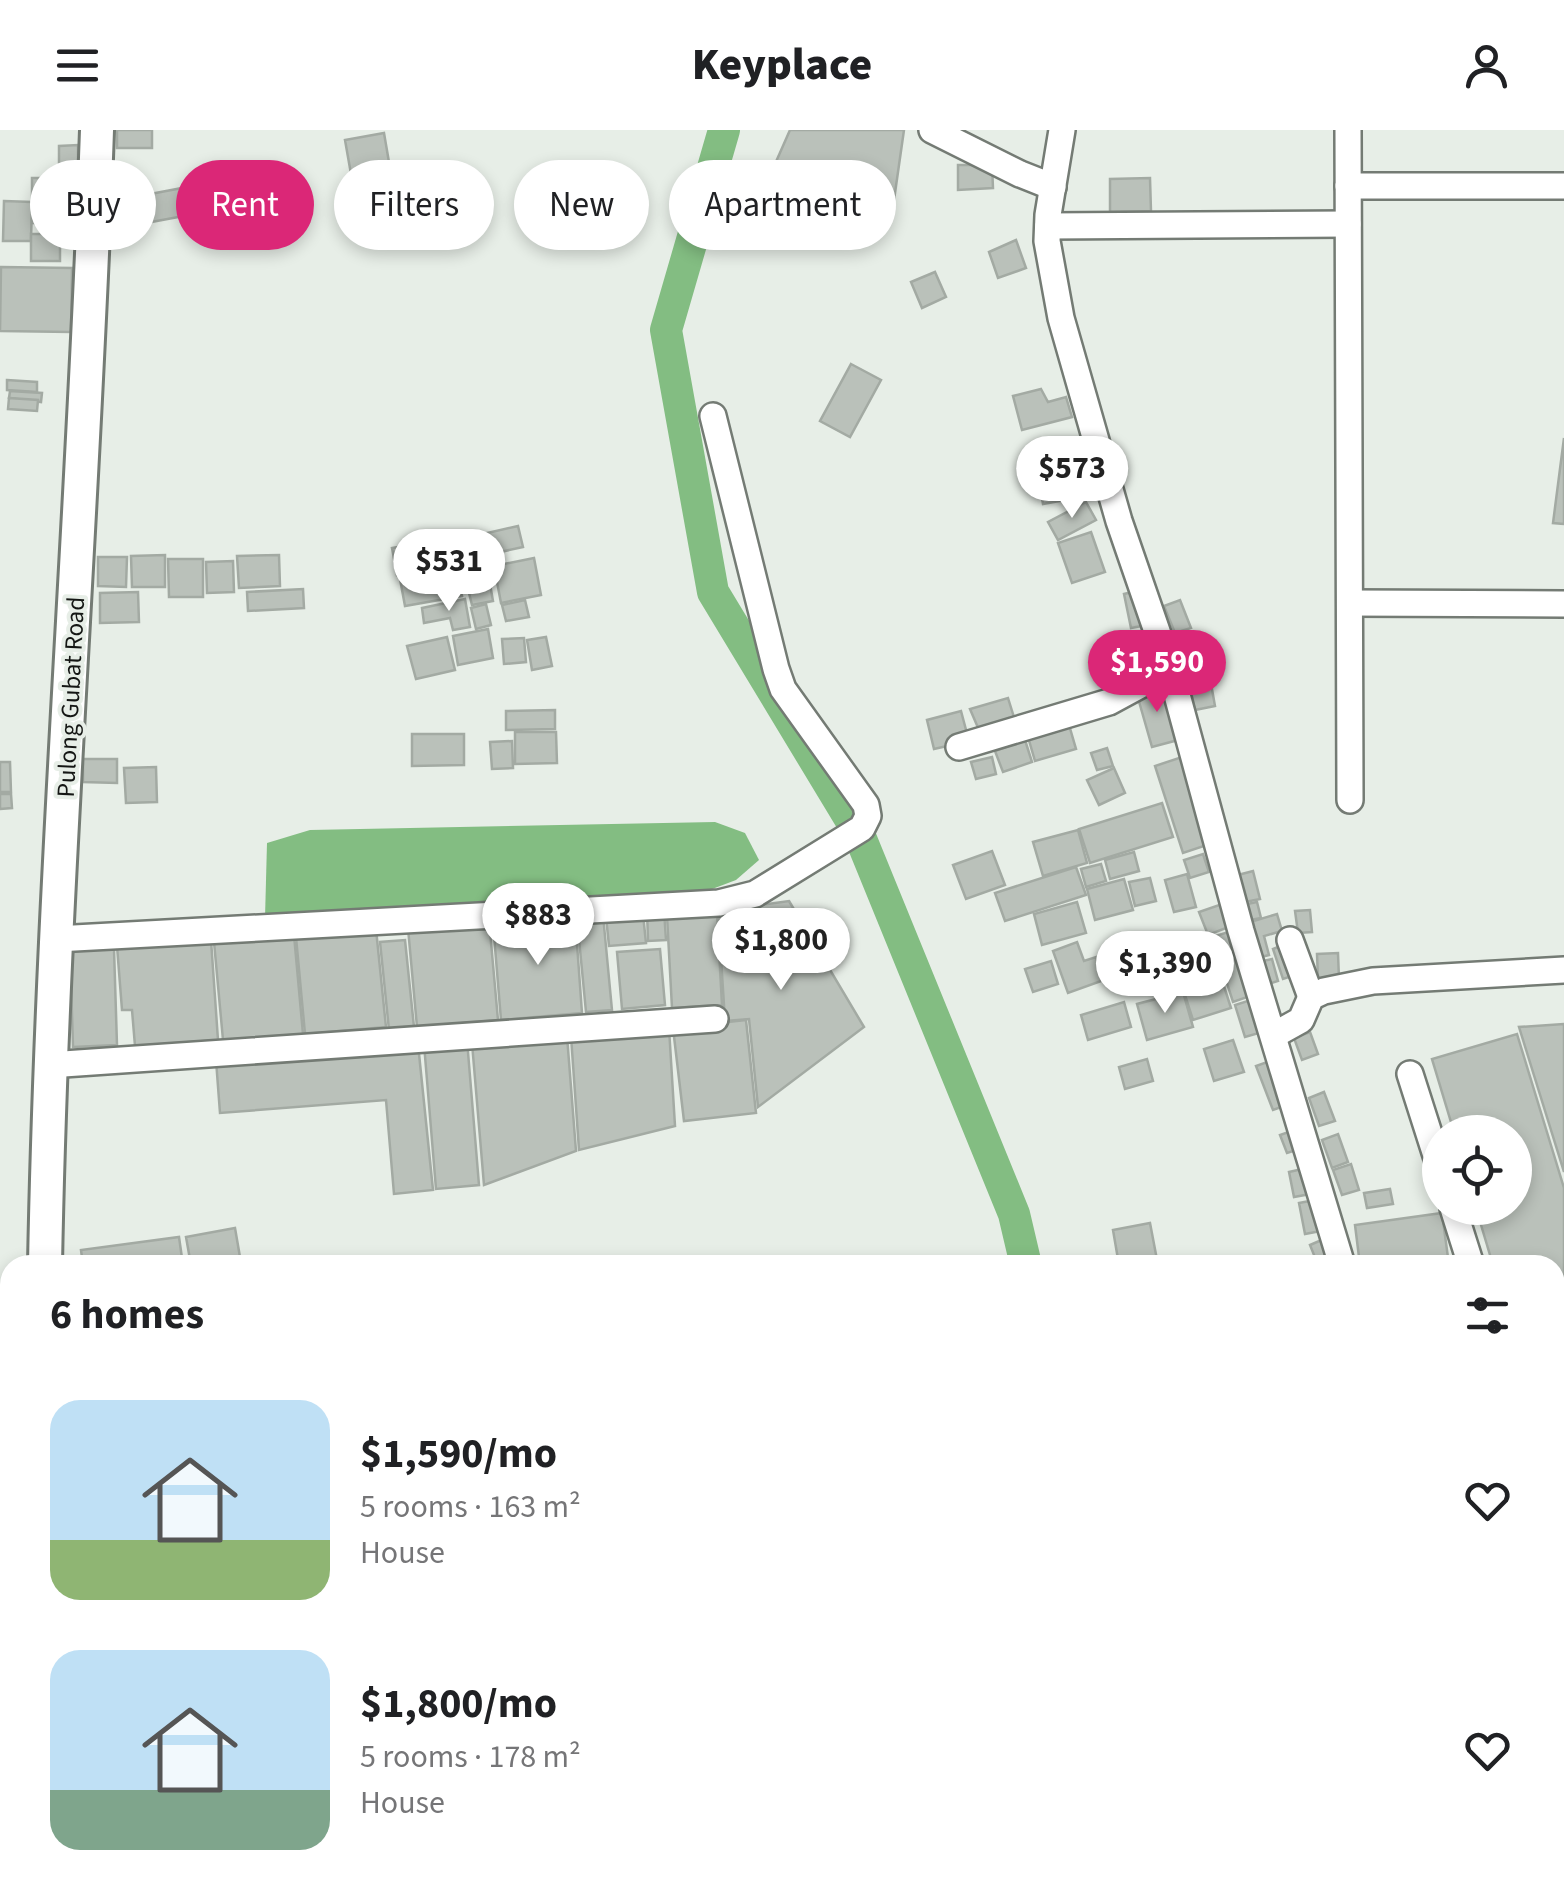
<!DOCTYPE html>
<meta charset="utf-8">
<style>
:root{--surface:#fff;--page:#f6f6f6;--text:#202124;--muted:#757577;--accent:#db2777}
body{margin:0;font-family:"Source Sans 3",sans-serif;background:var(--page);color:var(--text);height:100vh;display:flex;flex-direction:column;font-size:38px;white-space:nowrap}
*{box-sizing:border-box;margin:0}
p{font-size:32px;color:var(--muted)}
.icon{flex:none;width:55px;height:55px;fill:none;stroke:currentColor;stroke-width:2;stroke-linecap:round;stroke-linejoin:round}
.map{position:relative;flex:1;overflow:hidden}
.details{position:absolute;left:0px;top:1125px;width:1565px;height:642px;display:flex;flex-direction:column;background:var(--surface);border-radius:30px 30px 0 0;box-shadow:0 5px 15px #0003}
.details>*{flex:none}
.guide{position:absolute;left:30px;top:30px;width:1000px;height:90px;display:flex;gap:20px}
.fabs{position:absolute;left:1422px;top:985px;display:grid;gap:20px}
.fabs a{display:grid;place-items:center;width:110px;height:110px;border-radius:50%;background:var(--surface);box-shadow:0 5px 15px #0003;font-size:50px}
.price{position:absolute;translate:-50% -85px;padding:0 22px;border-radius:35px;background:#fff;color:#222;font-size:32px;line-height:65px;filter:drop-shadow(0 2px 5px #0008)}
.price::after{content:'';position:absolute;left:50%;top:60px;width:30px;height:22px;margin-left:-15px;background:inherit;clip-path:polygon(0 0,100% 0,50% 100%)}
.price.selected{background:var(--accent);color:#fff}
ul{padding:0;list-style:none}
li{display:flex;align-items:center;gap:30px;height:250px;padding:0 50px}
li span{display:grid;place-items:center;flex:none;width:280px;height:200px;border-radius:30px;color:#555}
li>.icon{margin-inline-start:auto}
span .icon{width:120px;height:120px;fill:#fffc;stroke-width:1}
li b{font-size:42px}
h2{display:flex;justify-content:space-between;align-items:center;height:120px;padding:0 50px;font-size:42px}
.pill{padding:0 35px;border-radius:45px;background:var(--surface);box-shadow:0 5px 15px #0003;font-size:35px;line-height:90px}
.pill.selected{background:var(--accent);color:#fff}
header{display:flex;justify-content:space-between;align-items:center;height:130px;padding:0 50px;background:var(--surface);font-size:45px;font-weight:800}
.map>svg:first-child{display:block}
</style>
<header><svg class="icon" aria-label="menu" viewBox="0 0 24 24"><path d="M4 6h16M4 12h16M4 18h16"/></svg>Keyplace<svg class="icon" aria-label="person" viewBox="0 0 24 24"><circle cx="12" cy="8" r="4"/><path d="M4 21q1-7 8-7t8 7"/></svg></header>
<div class="map">
<svg width="1564" height="1766" viewBox="0 0 1564 1766">
<rect width="100%" height="100%" fill="#e7eee7"/>
<polygon fill="#83bd82" points="715,692 745,703 759,730 736,750 699,764 265,788 267,713 310,700"/>
<g fill="none" stroke-linecap="round" stroke-linejoin="round">
<g stroke="#83bd82" stroke-width="32">
<polyline points="724,0 666,200 713,462 852,692"/>
<polyline points="861,709 1014,1084 1026,1135"/>
</g>
</g>
<g fill="#bac1ba" stroke="#a3aaa3" stroke-width="2.5">
<rect x="117" y="0" width="35" height="18"/>
<polygon points="790,0 904,0 893,77 764,59"/>
<polygon points="384,3 390,38 351,44 345,10"/>
<polygon points="78,15 78,41 59,41 59,16"/>
<polygon points="958,35 992,35 993,58 958,60"/>
<polygon points="32,48 56,48 56,71 32,72"/>
<polygon points="1150,48 1151,81 1110,82 1110,49"/>
<polygon points="182,58 189,85 114,99 108,72"/>
<polygon points="4,71 32,72 31,111 3,111"/>
<polygon points="32,72 68,72 68,94 32,93"/>
<rect x="31" y="104" width="29" height="27"/>
<polygon points="1016,110 1026,138 998,148 989,122"/>
<polygon points="1,137 72,138 71,202 0,201"/>
<polygon points="935,142 946,167 922,178 911,152"/>
<polygon points="851,234 881,250 850,307 820,291"/>
<polygon points="7,250 37,252 37,262 7,260"/>
<polygon points="1041,259 1048,272 1066,267 1072,287 1022,300 1013,266"/>
<polygon points="10,261 42,263 41,272 9,268"/>
<polygon points="9,268 38,270 37,281 8,279"/>
<polygon points="1564,308 1564,394 1553,393"/>
<polygon points="1052,319 1058,344 1037,349 1031,324"/>
<polygon points="1060,346 1065,370 1043,374 1039,351"/>
<polygon points="1086,372 1096,390 1058,410 1048,392"/>
<polygon points="518,396 523,417 487,425 483,404"/>
<polygon points="1091,402 1105,442 1072,453 1058,413"/>
<polygon points="473,403 478,430 450,436 445,409"/>
<polygon points="438,410 443,438 397,445 392,418"/>
<polygon points="165,425 165,457 132,457 131,426"/>
<polygon points="279,425 280,456 239,458 237,426"/>
<polygon points="98,427 127,427 126,457 98,456"/>
<polygon points="534,428 541,465 501,473 494,436"/>
<polygon points="168,429 203,429 203,467 169,467"/>
<polygon points="233,431 234,462 207,463 206,432"/>
<polygon points="443,442 445,453 459,451 462,466 405,476 400,449"/>
<polygon points="490,454 493,471 472,475 468,459"/>
<polygon points="303,459 304,478 248,481 247,462"/>
<polygon points="1140,460 1147,495 1131,498 1124,464"/>
<polygon points="138,462 139,492 100,493 100,463"/>
<polygon points="465,469 470,497 453,500 450,488 424,493 422,478"/>
<polygon points="525,470 529,487 506,491 502,475"/>
<polygon points="1180,470 1191,498 1175,503 1164,476"/>
<polygon points="486,474 491,495 476,499 471,478"/>
<polygon points="488,499 493,528 458,535 453,506"/>
<polygon points="1150,499 1158,533 1140,537 1133,503"/>
<polygon points="447,507 455,540 416,549 407,516"/>
<polygon points="546,507 552,536 532,540 527,510"/>
<polygon points="524,508 526,532 504,534 502,509"/>
<polygon points="1122,510 1133,542 1109,550 1098,518"/>
<polygon points="1210,548 1215,576 1195,580 1189,552"/>
<polygon points="1163,554 1178,610 1152,617 1136,561"/>
<polygon points="1008,568 1017,597 982,607 970,579"/>
<polygon points="555,580 555,599 506,600 506,581"/>
<polygon points="961,581 969,611 934,619 927,590"/>
<polygon points="1067,588 1076,619 1035,631 1026,600"/>
<polygon points="515,602 556,602 557,633 515,634"/>
<polygon points="412,604 464,604 464,635 412,636"/>
<polygon points="1025,610 1032,632 1003,642 995,621"/>
<polygon points="512,611 513,638 492,639 490,612"/>
<polygon points="1107,618 1113,636 1097,640 1091,623"/>
<polygon points="1185,626 1213,713 1183,723 1155,636"/>
<polygon points="992,627 996,644 976,649 971,632"/>
<polygon points="83,629 117,629 117,653 83,652"/>
<polygon points="0,632 10,632 11,662 0,662"/>
<polygon points="156,637 157,672 126,673 124,638"/>
<polygon points="1114,638 1125,663 1099,675 1087,650"/>
<polygon points="0,664 11,664 12,678 0,679"/>
<polygon points="1162,673 1173,707 1090,733 1079,699"/>
<polygon points="1078,700 1087,733 1043,746 1033,712"/>
<polygon points="992,721 1005,755 966,769 953,735"/>
<polygon points="1134,722 1139,741 1110,749 1105,730"/>
<polygon points="1203,724 1209,742 1190,748 1184,730"/>
<polygon points="1101,734 1106,751 1086,757 1081,739"/>
<polygon points="1076,737 1086,765 1005,791 995,763"/>
<polygon points="1253,741 1260,769 1240,773 1234,746"/>
<polygon points="1187,744 1196,777 1174,782 1165,750"/>
<polygon points="1150,748 1156,771 1135,776 1129,752"/>
<polygon points="1124,749 1133,780 1095,790 1087,759"/>
<polygon points="789,771 864,897 758,977 749,889 725,891 718,781"/>
<polygon points="1077,772 1086,803 1042,815 1034,784"/>
<polygon points="1257,772 1261,788 1245,791 1242,775"/>
<polygon points="1225,773 1234,795 1208,805 1199,782"/>
<polygon points="664,780 666,810 648,811 647,781"/>
<polygon points="1310,780 1312,802 1298,803 1295,781"/>
<polygon points="717,783 722,875 672,878 667,786"/>
<polygon points="643,784 646,813 609,816 606,787"/>
<polygon points="1277,784 1282,801 1264,806 1269,825 1257,828 1247,793"/>
<polygon points="603,785 612,880 586,882 577,788"/>
<polygon points="575,786 582,883 501,890 493,793"/>
<polygon points="489,790 498,890 417,897 408,798"/>
<polygon points="376,799 386,897 305,904 296,807"/>
<polygon points="1235,800 1256,864 1233,872 1212,807"/>
<polygon points="294,805 303,904 223,910 214,812"/>
<polygon points="211,810 218,910 135,916 132,880 122,880 117,816"/>
<polygon points="405,810 414,897 389,900 380,812"/>
<polygon points="1077,812 1084,831 1096,827 1104,850 1068,863 1053,821"/>
<polygon points="1288,813 1298,844 1283,849 1273,819"/>
<polygon points="1211,815 1221,848 1168,864 1159,831"/>
<polygon points="114,819 117,915 73,917 70,820"/>
<polygon points="660,819 665,875 622,879 617,822"/>
<polygon points="1338,823 1339,849 1318,849 1317,824"/>
<polygon points="1272,829 1278,851 1265,855 1259,832"/>
<polygon points="1051,831 1058,854 1033,862 1025,839"/>
<polygon points="1222,850 1231,878 1193,890 1184,862"/>
<polygon points="1183,862 1193,897 1147,910 1137,874"/>
<polygon points="1257,868 1266,901 1245,907 1235,875"/>
<polygon points="1124,872 1131,897 1088,910 1081,885"/>
<polygon points="746,890 756,983 684,991 673,898"/>
<polygon points="1564,894 1564,1042 1519,897"/>
<polygon points="669,898 675,996 579,1020 571,906"/>
<polygon points="1310,902 1318,924 1302,930 1294,908"/>
<polygon points="1517,904 1564,1058 1564,1173 1555,1176 1555,1135 1493,1135 1476,1078 1515,1078 1515,1002 1454,1002 1432,929"/>
<polygon points="567,906 576,1021 484,1055 472,913"/>
<polygon points="467,910 479,1055 436,1059 424,914"/>
<polygon points="1233,910 1244,942 1214,951 1204,919"/>
<polygon points="418,914 433,1060 394,1064 386,970 220,983 216,930"/>
<polygon points="1147,929 1153,951 1125,959 1119,937"/>
<polygon points="1270,931 1287,975 1273,980 1256,936"/>
<polygon points="1324,962 1335,991 1319,996 1309,968"/>
<polygon points="1297,999 1303,1018 1287,1023 1280,1005"/>
<polygon points="1338,1004 1348,1032 1332,1038 1322,1010"/>
<polygon points="1351,1034 1359,1060 1342,1065 1333,1040"/>
<polygon points="1311,1037 1316,1063 1294,1067 1289,1042"/>
<polygon points="1390,1059 1393,1074 1367,1078 1364,1063"/>
<polygon points="1320,1069 1326,1100 1305,1104 1299,1073"/>
<polygon points="1442,1083 1449,1135 1360,1135 1355,1095"/>
<polygon points="1150,1093 1158,1135 1119,1135 1113,1100"/>
<polygon points="235,1098 240,1127 191,1135 186,1107"/>
<polygon points="179,1107 183,1135 83,1135 81,1120"/>
<polygon points="1324,1109 1334,1135 1318,1135 1310,1115"/>
<polygon points="1564,1223 1564,1366 1555,1368 1555,1226"/>
<rect x="0" y="1434" width="10" height="21"/>
<rect x="0" y="1456" width="10" height="34"/>
<polygon points="10,1738 13,1766 0,1766 0,1739"/>
<polygon points="68,1758 131,1758 132,1764 69,1766"/>
<polygon points="154,1758 237,1758 237,1762 154,1766"/>
<polygon points="243,1758 289,1758 290,1764 244,1766"/>
<rect x="1109" y="1758" width="57" height="8"/>
<polygon points="1447,1758 1472,1758 1475,1766 1450,1766"/>
</g>
<g fill="none" stroke-linecap="round" stroke-linejoin="round">
<g stroke="#747b74" stroke-width="30">
<g id="minor">
<polyline points="932,0 1020,44 1053,57"/>
<polyline points="1062,0 1048,85 1047,111 1061,188 1119,391 1170,539 1241,801 1342,1135"/>
<polyline points="1348,0 1350,670"/>
<polyline points="1348,56 1564,56"/>
<polyline points="1048,96 1348,94"/>
<polyline points="1350,473 1564,474"/>
<polyline points="959,617 1109,572 1170,539"/>
<polyline points="56,809 719,773 755,764 862,698 868,686 866,675 783,559 776,539 713,286"/>
<polyline points="1290,810 1311,867"/>
<polyline points="1274,905 1301,890 1311,867 1324,861 1373,851 1564,840"/>
<polyline points="49,935 715,889"/>
<polyline points="1410,944 1440,1038"/>
<polyline points="1453,1078 1471,1135"/>
<polyline points="1555,1221 1564,1219"/>
<polyline points="0,1412 10,1412"/>
<polyline points="953,1758 955,1766"/>
<polyline points="1228,1766 1230,1758"/>
</g>
</g>
<g stroke="#747b74" stroke-width="38">
<g id="major">
<path d="M45,1135C52,756 84,379 97,0"/>
<polyline points="32,1758 32,1766"/>
</g>
</g>
<use href="#minor" stroke="#fff" stroke-width="25"/>
<use href="#major" stroke="#fff" stroke-width="32"/>
</g>
<g text-anchor="middle" stroke-width="8" stroke-linejoin="round" paint-order="stroke">
<g font-size="25" fill="#141614" stroke="#e7eee7">
<text transform="translate(70 567) rotate(-87)" y="9">Pulong Gubat Road</text>
</g>
</g>
</svg>
<div class="fabs">
<a><svg class="icon" aria-label="locate" viewBox="0 0 24 24"><circle cx="12" cy="12" r="6"/><path d="M12 2v4M12 18v4M2 12h4M18 12h4"/></svg></a>
</div>
<b class="price" style="left:1072px;top:391px">$573</b>
<b class="price" style="left:449px;top:484px">$531</b>
<b class="price selected" style="left:1157px;top:585px">$1,590</b>
<b class="price" style="left:538px;top:838px">$883</b>
<b class="price" style="left:781px;top:863px">$1,800</b>
<b class="price" style="left:1165px;top:886px">$1,390</b>
<div class="guide">
<a class="pill">Buy</a>
<a class="pill selected">Rent</a>
<a class="pill">Filters</a>
<a class="pill">New</a>
<a class="pill">Apartment</a>
</div>
<section class="details">
<h2>6 homes<svg class="icon" aria-label="filters" viewBox="0 0 24 24"><path d="M4 7h16M4 17h16"/><circle cx="9" cy="7" r="2"/><circle cx="15" cy="17" r="2"/></svg></h2>
<ul>
<li><span style="background:linear-gradient(#bfe0f5 70%,#8fb573 0)"><svg class="icon" aria-label="home" viewBox="0 0 24 24"><path d="M3 11l9-7 9 7M6 9v11h12V9"/></svg></span><div><b>$1,590/mo</b><p>5 rooms · 163 m²</p><p>House</p></div><svg class="icon" aria-label="heart" viewBox="0 0 24 24"><path d="M12 20l-8-8c-3-5 5-10 8-4 3-6 11-1 8 4z"/></svg></li>
<li><span style="background:linear-gradient(#bfe0f5 70%,#7fa58c 0)"><svg class="icon" aria-label="home" viewBox="0 0 24 24"><path d="M3 11l9-7 9 7M6 9v11h12V9"/></svg></span><div><b>$1,800/mo</b><p>5 rooms · 178 m²</p><p>House</p></div><svg class="icon" aria-label="heart" viewBox="0 0 24 24"><path d="M12 20l-8-8c-3-5 5-10 8-4 3-6 11-1 8 4z"/></svg></li>
</ul>
</section>
</div>
